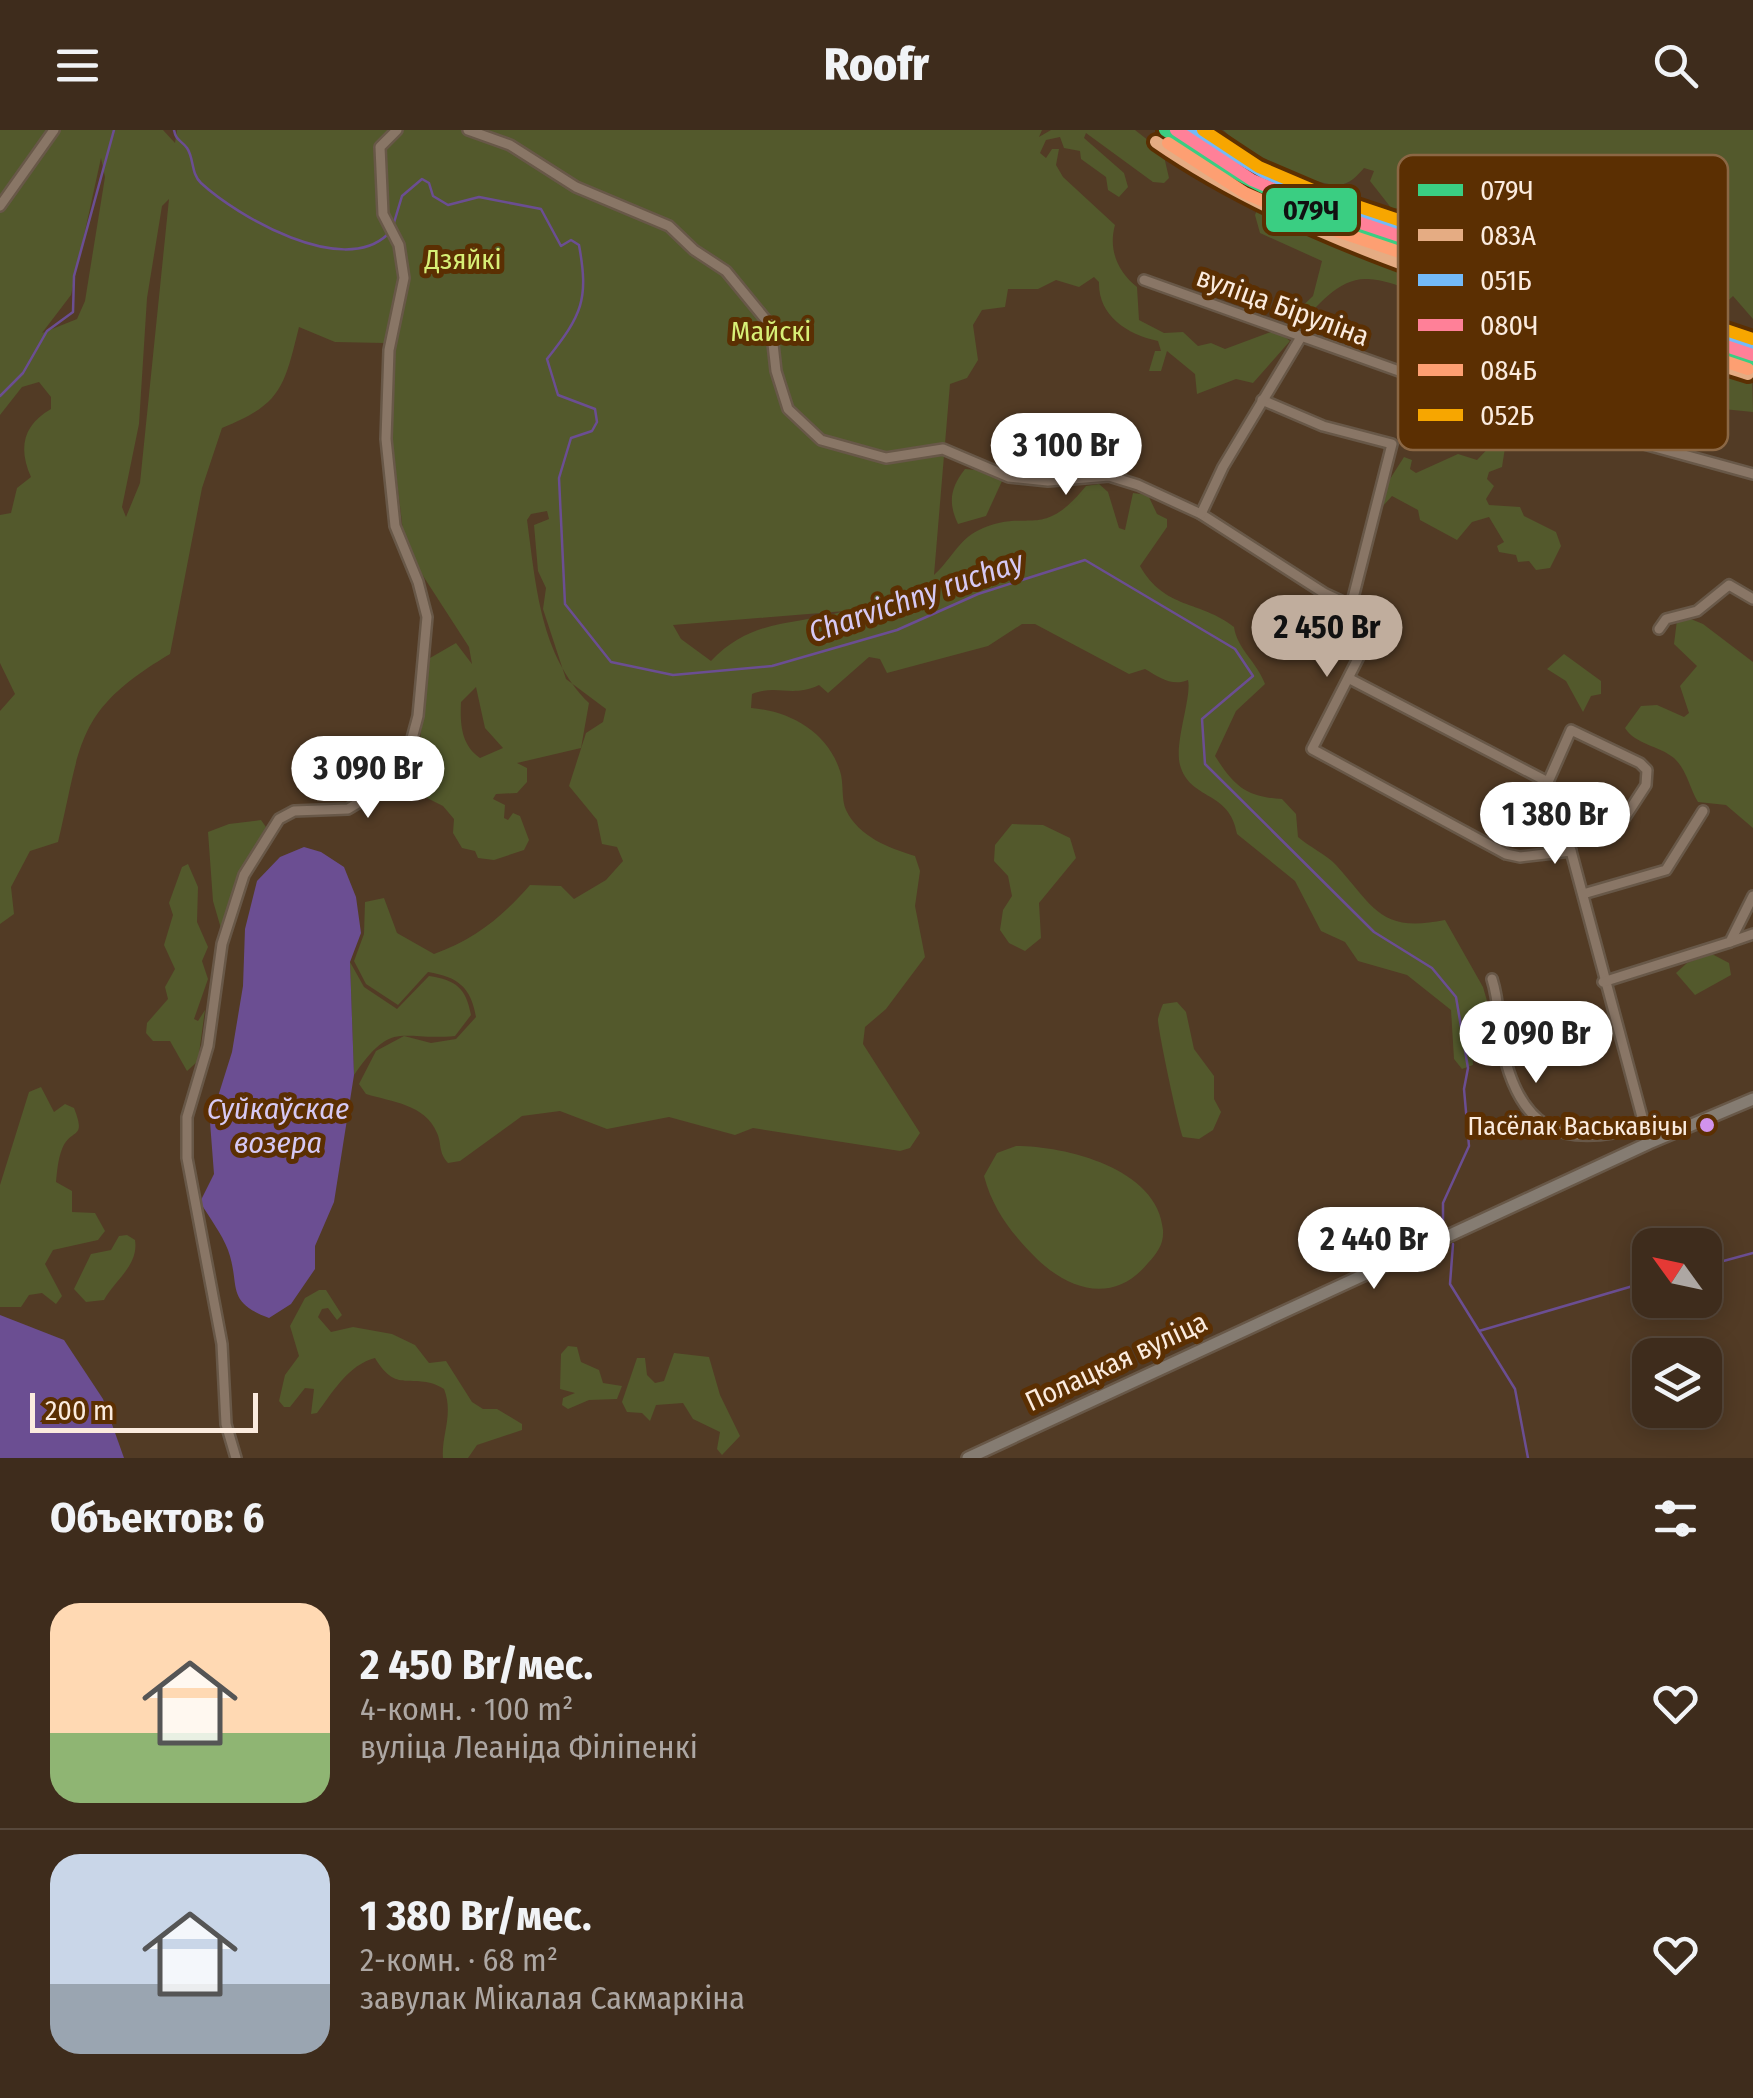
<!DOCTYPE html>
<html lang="ru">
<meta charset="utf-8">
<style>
:root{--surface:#3e2c1c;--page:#493829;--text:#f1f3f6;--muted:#ada7a3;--line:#57483b;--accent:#c0ad9d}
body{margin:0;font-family:"Fira Sans Condensed",sans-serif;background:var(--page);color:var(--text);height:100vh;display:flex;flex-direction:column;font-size:38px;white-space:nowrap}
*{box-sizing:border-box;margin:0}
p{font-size:32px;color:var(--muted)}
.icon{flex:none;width:55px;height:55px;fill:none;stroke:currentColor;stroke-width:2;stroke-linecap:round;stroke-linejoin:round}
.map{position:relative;height:1328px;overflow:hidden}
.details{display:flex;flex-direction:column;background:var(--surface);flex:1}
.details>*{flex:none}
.needle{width:65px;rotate:303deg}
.tools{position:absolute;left:1632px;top:1098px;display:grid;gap:20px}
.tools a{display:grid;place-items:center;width:90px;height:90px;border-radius:20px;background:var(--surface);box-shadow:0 5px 25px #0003,0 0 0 2px var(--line);font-size:50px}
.scale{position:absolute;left:30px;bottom:25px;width:228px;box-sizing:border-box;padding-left:10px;border:5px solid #fbebde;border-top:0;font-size:28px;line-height:35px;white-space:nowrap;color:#fbebde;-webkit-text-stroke:8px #5b2f02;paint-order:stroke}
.price{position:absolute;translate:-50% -85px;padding:0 22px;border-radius:35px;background:#fff;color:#222;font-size:32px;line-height:65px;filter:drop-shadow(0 2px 5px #0008)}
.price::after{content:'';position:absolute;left:50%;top:60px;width:30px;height:22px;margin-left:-15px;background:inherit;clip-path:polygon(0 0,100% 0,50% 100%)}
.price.on{background:var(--accent);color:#111}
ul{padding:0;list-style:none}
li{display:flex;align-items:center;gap:30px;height:250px;padding:0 50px}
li+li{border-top:2px solid var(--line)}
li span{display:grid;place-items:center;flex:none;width:280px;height:200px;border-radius:30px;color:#555}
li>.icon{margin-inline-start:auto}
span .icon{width:120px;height:120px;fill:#fffc;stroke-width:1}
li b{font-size:42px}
h2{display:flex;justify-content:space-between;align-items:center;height:120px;padding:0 50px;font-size:42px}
header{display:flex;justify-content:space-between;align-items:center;height:130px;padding:0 50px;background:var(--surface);font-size:45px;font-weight:800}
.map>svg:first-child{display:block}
</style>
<header><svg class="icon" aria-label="menu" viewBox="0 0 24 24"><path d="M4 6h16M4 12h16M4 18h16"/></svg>Roofr<svg class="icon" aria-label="search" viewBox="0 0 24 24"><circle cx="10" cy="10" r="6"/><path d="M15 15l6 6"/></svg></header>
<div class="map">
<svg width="1753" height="1328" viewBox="0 0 1753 1328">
<rect width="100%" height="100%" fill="#523b25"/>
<g fill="#53592c" fill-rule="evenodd">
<path d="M0,0H163L175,13L177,0H1042L1039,7L1051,0H1135L1163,22L1169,48L1164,53L1153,52L1086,3L1084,8L1124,43L1128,57L1119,67L1108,60L1106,47L1081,29L1080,21L1064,18L1060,7L1046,10L1040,23L1046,28L1052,19H1059L1056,35L1063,47L1115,95C1108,120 1118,142 1137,157L1139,190L1164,203L1183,202L1198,216L1211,213L1225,219L1276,200L1290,211L1253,253L1236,249L1197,264L1195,244L1167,221L1161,241H1149L1155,221H1161L1158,211C1126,204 1098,185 1099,152L1094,147L1079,157L1056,150L1038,159H1008L1005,177L982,180L973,195L978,230L967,248L950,254L934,445C948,433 960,409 977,401C1027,375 1039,414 1086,356L1099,354L1108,362L1119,398L1125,400L1133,363L1148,365L1157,384L1167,389V397L1140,436C1165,480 1200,470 1234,497C1237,519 1257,532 1265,554L1236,581L1215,626C1234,656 1246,667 1282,669L1296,684L1298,707C1309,717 1326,724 1336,735C1375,778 1380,803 1445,790L1483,857L1490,881L1472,912L1473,935L1462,939L1454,929L1451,880L1407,845L1358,831L1345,812L1321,801L1295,751L1237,704C1230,660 1190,671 1180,635C1174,613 1192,567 1188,550C1172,557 1159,547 1145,539L1129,544L1035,494H1022L988,516L887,543L880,529L869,527L828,563L819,555C792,568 777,554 752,564L751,578C789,581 827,601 840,641C844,653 841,669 846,680C859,707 889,718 915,726L920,741L915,776L925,827L886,879L865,897L863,914L920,1003L910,1018L900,1021L753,998L735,1005L669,987L607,999L560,981L522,986L460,1031L448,1033C438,1022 442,1014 437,1003C425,974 392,972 366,964L359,954L376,921L404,906L431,913L456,909L476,887C471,857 458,847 428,842L398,875L366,854L354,831L364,804L365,772L384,768L397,803L434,824C475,809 502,787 530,755L561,756L574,769L606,750L623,731L617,717L602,714L597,690L569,656L586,603L603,592L606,579L566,549L543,479L546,458L538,441L534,395L549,389L547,381L531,384L527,390C536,455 540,525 589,573L581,618L517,633L527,638V652L517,663L496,664L493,669L505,675L504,688L508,690L513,683L520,686L529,710L524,720L494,730L478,728L475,721L462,718L453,703L454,689L443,676L427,668L418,625L430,528L456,513L472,534L469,517L405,418L393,318V227L385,213L335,212L299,197C284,257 282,274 222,298L202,358L170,524C74,581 82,612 58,712L30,721L11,757L14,784L0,794V581L15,564L0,533V385L11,383L17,358L31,347C18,318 23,295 51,279V267L39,252L22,257L0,285ZM101,28L105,47L85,171L77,189L42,203L71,165ZM169,69L140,353L126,387L122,377L139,294L147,168L162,76ZM845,481C792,496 752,488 711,531L681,509L673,495ZM476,557L485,598L503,618L480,628C461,615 460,594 461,572Z"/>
<path d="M1223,0H1753V189L1733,166L1721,177C1665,176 1613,144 1563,125L1558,116L1536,120L1483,105L1458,86L1442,87L1429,74L1392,79L1370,51L1374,41L1364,38C1358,45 1349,55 1338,55C1309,55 1243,20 1223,0Z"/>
<path d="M1259,75L1345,111L1391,122L1400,145L1681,237L1752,244L1753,282L1713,278L1702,261C1645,248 1591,222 1537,200C1508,189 1476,188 1447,177C1421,167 1398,151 1368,149C1340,147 1316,176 1301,195L1290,188L1313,166L1322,131L1260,103L1255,85Z"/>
<polygon points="1507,305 1502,337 1489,342 1487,349 1494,356 1486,369 1489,375 1520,377 1524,386 1556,402 1561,416 1550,438 1536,440 1529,431 1518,432 1516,425 1499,422 1497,416 1504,412 1489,387 1472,392 1457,410 1420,390 1418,380 1392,366 1383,376 1388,352 1404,327 1412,330 1410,339 1416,343 1458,324 1477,330 1500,306"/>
<path d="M965,339L987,341L1002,351L986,386L958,394C948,373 950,358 965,339Z"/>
<path d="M1686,487L1703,494L1753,532V698L1726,675L1698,672C1689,657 1687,640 1674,628C1658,615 1636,615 1625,598L1641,576L1657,575L1684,587L1689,583L1680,556L1697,536L1674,514L1677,490Z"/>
<polygon points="1564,524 1601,551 1601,564 1591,566 1583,582 1566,551 1547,539"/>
<polygon points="261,690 266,697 241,745 222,802 213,771 208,702 229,694"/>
<polygon points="1012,694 1043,695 1070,708 1076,728 1039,773 1041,808 1025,821 1009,813 1000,800 1003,780 1012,766 1008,746 994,731 995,715"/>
<polygon points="188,734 198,757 197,792 208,817 202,831 208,849 194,889 198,891 205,880 198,931 187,941 170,911 153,911 146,903 147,893 168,869 165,857 175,839 164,815 173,785 169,773 182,737"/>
<polygon points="1712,824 1729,833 1731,845 1695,865 1676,843 1687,833"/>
<path d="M350,832L364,857L397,879L429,846C456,850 466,858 471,885L455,906C398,911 393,889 354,945Z"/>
<path d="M1177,872L1186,882L1194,919L1214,946V969L1221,982L1213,1000L1199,1009L1183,1007C1179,999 1157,896 1158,889C1159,884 1161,879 1163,874Z"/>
<path d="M41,957L54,982L65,974L74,978C87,1011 71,997 62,1019C58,1029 57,1042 56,1052L72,1061V1082L95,1083L105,1101L98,1110L53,1120L45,1134L62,1166L56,1174L42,1163L29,1165L21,1177H0V1055L29,962Z"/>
<path d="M1016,1016C1065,1016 1158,1038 1163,1100C1164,1114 1157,1123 1148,1133C1115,1174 1070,1161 1037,1129C1012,1104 993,1080 984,1046L997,1023Z"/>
<path d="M127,1105L135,1110C139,1135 115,1150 104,1170L86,1172L74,1159L91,1124L111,1120L119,1106Z"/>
<path d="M319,1160H326L342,1185L337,1190L328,1178L322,1179L318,1187L331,1202L353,1197L392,1204L415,1215L429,1233L446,1231L472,1272L483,1279H497L522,1294V1300L477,1315L468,1328H443C441,1306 454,1284 444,1259C414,1240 398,1267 375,1228C348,1235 333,1262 317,1283L311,1284L314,1259L305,1258L290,1277H284L279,1271L285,1245L299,1226L290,1196L305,1168Z"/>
<polygon points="568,1216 577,1217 581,1232 599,1240 603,1253 622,1256 617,1269 589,1270 568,1279 562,1275 563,1268 575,1263 560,1259 561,1224"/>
<polygon points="674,1223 709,1227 720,1265 740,1306 722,1325 717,1319 720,1302 693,1289 683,1273 656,1275 650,1291 642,1283 627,1282 622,1272 637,1228 645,1228 647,1245 655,1253 664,1251"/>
</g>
<g fill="#6b4e92">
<path d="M304,717L321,722L344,737L356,767L361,803L350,832L354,945L334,1072L315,1116V1139L291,1174L269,1188C224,1171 241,1156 228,1120C222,1104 209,1087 200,1072L214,1044L210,992L232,922L243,856L245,799L257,751L280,727Z"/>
<polygon points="0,1185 64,1210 103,1269 124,1328 0,1328"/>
</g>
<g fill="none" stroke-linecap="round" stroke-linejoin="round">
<g stroke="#6b4e92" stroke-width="2.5">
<path d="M174,0C176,11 181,10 187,18C194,28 191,44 201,53C238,87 342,147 387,105"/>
<path d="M393,96L402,66L422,49L429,53L433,66L448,75L479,67L541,79L561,116L571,110L579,115C589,170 582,185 547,229L558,265L595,279L597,292L592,301L571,308L559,348L565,474L611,532L673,545L772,536L897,500L978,464L1085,430L1235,519L1253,546L1202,589L1205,634L1374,802L1432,838L1456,867L1468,938L1464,959L1469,1016L1443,1073V1092"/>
<polyline points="0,266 23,243 47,201 73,182 74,146 114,0"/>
<polyline points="1453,1114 1450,1154 1515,1259 1528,1328"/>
<polyline points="1705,1136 1753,1123"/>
<polyline points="1479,1201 1650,1151"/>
</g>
<g stroke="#685848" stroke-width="14">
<g id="minor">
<polyline points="468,0 510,15 576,57 669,96 694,120 726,141 771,196 776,241 788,279 821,310 886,328 943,319 1009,347 1048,351 1109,346 1138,355 1201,384 1324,463 1365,482 1373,494 1368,509 1312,619 1506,724 1520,727 1571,721"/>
<polyline points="0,76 54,0"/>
<polyline points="1144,150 1469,266 1753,344"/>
<polyline points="1262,270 1323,296 1392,314 1351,476"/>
<polyline points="1201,384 1223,337 1301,207"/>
<polyline points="1659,499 1666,489 1697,481 1729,455 1753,469"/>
<polyline points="1350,549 1548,652 1571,721 1649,1013"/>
<polyline points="1548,652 1571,600 1640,633 1647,640 1646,655 1620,695"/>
<polyline points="1583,764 1666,740 1703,681"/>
<polyline points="1730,812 1753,804"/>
<path d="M1492,849C1500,874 1497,888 1501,910C1517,998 1560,1022 1644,995"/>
<polyline points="1603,852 1730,812 1753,766"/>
<polyline points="236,1328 226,1294 222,1214 187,1028 187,987 208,916 222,814 244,745 279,689 294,681 348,679 391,653 407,627 418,586 427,487 418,452 395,396 386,309 389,220 404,148 399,115 383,84 380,17 397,0"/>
</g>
</g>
<g stroke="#685848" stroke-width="16">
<polyline id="major" points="968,1328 1649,1013 1753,969"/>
</g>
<use href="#minor" stroke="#897666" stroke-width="9"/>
<use href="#major" stroke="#857c72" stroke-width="11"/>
<g stroke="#5b2f02" stroke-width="20">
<path id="rail-1" d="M1165,0C1329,113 1563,169 1753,230"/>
</g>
<g stroke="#5b2f02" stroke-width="20">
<path id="rail-2" d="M1156,12C1322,127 1556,183 1748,244"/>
</g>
<g stroke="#5b2f02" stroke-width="20">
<polyline id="rail-3" points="1191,0 1265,43 1362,85 1753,214"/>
</g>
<g stroke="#5b2f02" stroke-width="20">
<polyline id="rail-4" points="1176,0 1252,50 1322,80 1753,225"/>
</g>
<g stroke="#5b2f02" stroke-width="20">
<polyline id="rail-5" points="1168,13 1245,63 1316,94 1748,239"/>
</g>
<g stroke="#5b2f02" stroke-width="20">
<polyline id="rail-6" points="1203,0 1259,37 1327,66 1753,209"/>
</g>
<use href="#rail-1" stroke="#3ace82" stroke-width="12"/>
<use href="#rail-2" stroke="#e5ac83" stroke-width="12"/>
<use href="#rail-3" stroke="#73baf8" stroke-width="12"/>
<use href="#rail-4" stroke="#ff8098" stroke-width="12"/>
<use href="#rail-5" stroke="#fd9f72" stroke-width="12"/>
<use href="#rail-6" stroke="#f7a600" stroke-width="12"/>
</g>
<circle fill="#d193ec" stroke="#5b2f02" stroke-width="4" cx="1707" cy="995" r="9"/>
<g text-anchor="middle" stroke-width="10" stroke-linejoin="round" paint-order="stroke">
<g font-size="26" fill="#fbebde" stroke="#5b2f02" text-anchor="end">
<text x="1688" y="1005">Пасёлак Васькавічы</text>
</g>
<g font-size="28" fill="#d7f076" stroke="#5b2f02">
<text x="463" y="139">Дзяйкі</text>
<text x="771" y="211">Майскі</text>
</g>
<g font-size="28" fill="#fbebde" stroke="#5b2f02">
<text transform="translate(1283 176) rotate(20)" y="10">вуліца Біруліна</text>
<text transform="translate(1116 1231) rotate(-25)" y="10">Полацкая вуліца</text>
</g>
<g font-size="30" font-style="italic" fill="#d6c9f4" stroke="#5b2f02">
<text transform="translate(916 467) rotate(-19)" y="10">Charvichny ruchay</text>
<text x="278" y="989">Суйкаўскае<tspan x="278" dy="34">возера</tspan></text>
</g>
</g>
<rect x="1398" y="25" width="330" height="295" rx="15" fill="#5b2f02" stroke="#8b6744" stroke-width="2.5"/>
<rect x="1418" y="54" width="45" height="12" fill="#3ace82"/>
<rect x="1418" y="99" width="45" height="12" fill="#e5ac83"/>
<rect x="1418" y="144" width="45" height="12" fill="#73baf8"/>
<rect x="1418" y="189" width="45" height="12" fill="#ff8098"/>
<rect x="1418" y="234" width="45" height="12" fill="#fd9f72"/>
<rect x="1418" y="279" width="45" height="12" fill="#f7a600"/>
<g font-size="28" fill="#fbebde">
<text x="1480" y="70">079Ч</text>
<text x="1480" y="115">083А</text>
<text x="1480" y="160">051Б</text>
<text x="1480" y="205">080Ч</text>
<text x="1480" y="250">084Б</text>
<text x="1480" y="295">052Б</text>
</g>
<rect stroke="#5b2f02" stroke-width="4" x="1264" y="56" width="95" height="48" rx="10" fill="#3ace82"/>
<g font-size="28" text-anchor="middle" font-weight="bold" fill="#111">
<text x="1311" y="90">079Ч</text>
</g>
</svg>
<div class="tools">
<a><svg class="needle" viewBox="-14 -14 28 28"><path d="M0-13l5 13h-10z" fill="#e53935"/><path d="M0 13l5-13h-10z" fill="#ada7a3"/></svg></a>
<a><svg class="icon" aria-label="layers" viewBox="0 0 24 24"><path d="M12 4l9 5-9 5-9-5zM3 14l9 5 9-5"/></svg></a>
</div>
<div class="scale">200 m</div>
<b class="price" style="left:1066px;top:368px">3 100 Br</b>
<b class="price on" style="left:1327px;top:550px">2 450 Br</b>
<b class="price" style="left:368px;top:691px">3 090 Br</b>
<b class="price" style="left:1555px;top:737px">1 380 Br</b>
<b class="price" style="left:1536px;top:956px">2 090 Br</b>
<b class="price" style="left:1374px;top:1162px">2 440 Br</b>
</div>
<section class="details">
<h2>Объектов: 6<svg class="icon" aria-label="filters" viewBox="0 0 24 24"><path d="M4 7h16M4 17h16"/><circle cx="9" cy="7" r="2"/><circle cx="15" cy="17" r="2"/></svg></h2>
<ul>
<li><span style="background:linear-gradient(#ffd9b3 65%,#8fb573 0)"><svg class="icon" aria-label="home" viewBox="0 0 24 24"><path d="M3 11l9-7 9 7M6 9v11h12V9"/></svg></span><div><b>2 450 Br/мес.</b><p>4-комн. · 100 m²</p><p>вуліца Леаніда Філіпенкі</p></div><svg class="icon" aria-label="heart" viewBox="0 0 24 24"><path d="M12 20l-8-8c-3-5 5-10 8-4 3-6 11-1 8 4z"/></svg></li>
<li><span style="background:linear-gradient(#c9d6e8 65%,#9aa5b1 0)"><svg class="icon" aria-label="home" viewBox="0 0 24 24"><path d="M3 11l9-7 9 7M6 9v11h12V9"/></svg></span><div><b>1 380 Br/мес.</b><p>2-комн. · 68 m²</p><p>завулак Мікалая Сакмаркіна</p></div><svg class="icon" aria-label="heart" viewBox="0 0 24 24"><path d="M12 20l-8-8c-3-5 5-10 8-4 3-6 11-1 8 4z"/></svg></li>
</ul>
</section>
